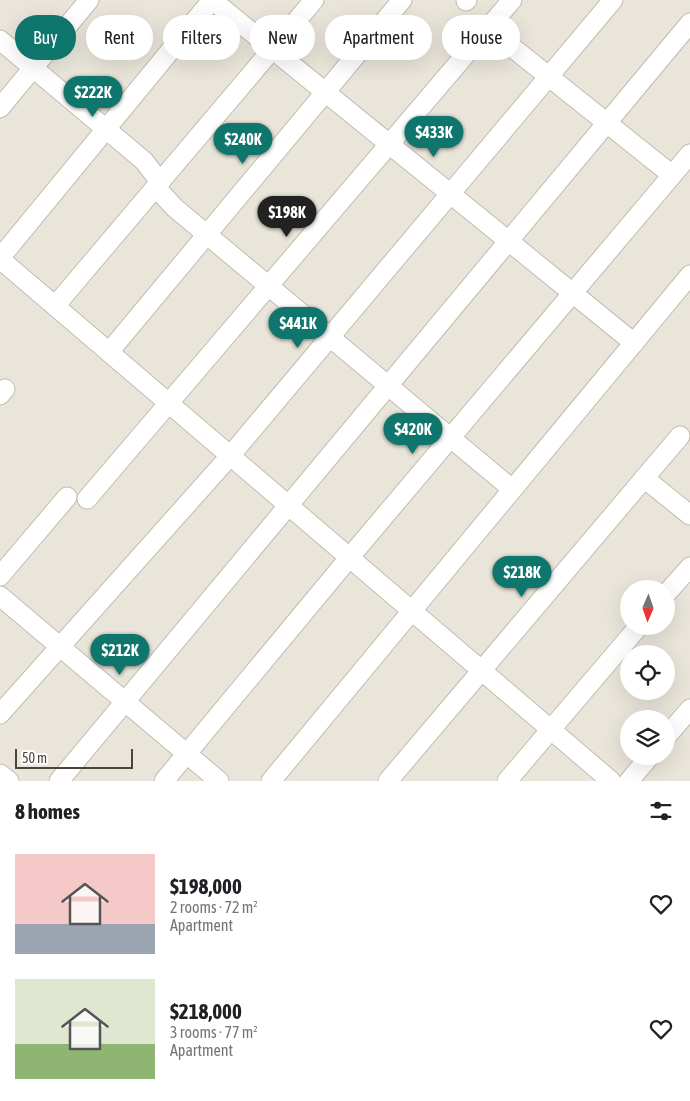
<!DOCTYPE html>
<meta charset="utf-8">
<style>
:root{--surface:#fff;--page:#f6f6f6;--text:#202124;--muted:#757577;--accent:#0f766e}
body{margin:0;font-family:"Asap Condensed",sans-serif;background:var(--page);color:var(--text);height:100vh;display:flex;flex-direction:column;font-size:19px;white-space:nowrap}
*{box-sizing:border-box;margin:0}
p{font-size:16px;color:var(--muted)}
.icon{flex:none;width:28px;height:28px;fill:none;stroke:currentColor;stroke-width:2;stroke-linecap:round;stroke-linejoin:round}
.map{position:relative;height:781px;overflow:hidden}
.details{display:flex;flex-direction:column;background:var(--surface);flex:1}
.details>*{flex:none}
.guide{position:absolute;left:15px;top:15px;width:660px;height:45px;display:flex;gap:10px}
.needle{width:32px;rotate:182deg}
.fabs{position:absolute;left:620px;top:580px;display:grid;gap:10px}
.fabs a{display:grid;place-items:center;width:55px;height:55px;border-radius:50%;background:var(--surface);box-shadow:0 5px 20px #0002;font-size:25px}
.scale{position:absolute;left:15px;bottom:12px;width:118px;box-sizing:border-box;padding-left:5px;border:2px solid #4b4439;border-top:0;font-size:14px;line-height:18px;white-space:nowrap;color:#4b4439;-webkit-text-stroke:4px #fff;paint-order:stroke}
.price{position:absolute;translate:-50% -42px;padding:0 11px;border-radius:18px;background:var(--accent);color:#fff;font-size:16px;line-height:32px;filter:drop-shadow(0 1px 2px #0008)}
.price::after{content:'';position:absolute;left:50%;top:30px;width:15px;height:11px;margin-left:-8px;background:inherit;clip-path:polygon(0 0,100% 0,50% 100%)}
.price.on{background:#222;color:#fff}
ul{padding:0;list-style:none}
li{display:flex;align-items:center;gap:15px;height:125px;padding:0 15px}
li span{display:grid;place-items:center;flex:none;width:140px;height:100px;border-radius:0px;color:#555}
li>.icon{margin-inline-start:auto}
span .icon{width:60px;height:60px;fill:#fffc;stroke-width:1}
li b{font-size:21px}
h2{display:flex;justify-content:space-between;align-items:center;height:60px;padding:0 15px;font-size:21px}
.tag{padding:0 18px;border-radius:22px;background:var(--surface);box-shadow:0 5px 20px #0002;font-size:18px;line-height:45px}
.tag.on{background:var(--accent);color:#fff}
.map>svg:first-child{display:block}
</style>
<div class="map">
<svg width="690" height="781" viewBox="0 0 690 781">
<rect width="100%" height="100%" fill="#f6f3ec"/>
<path fill="#eae5da" fill-rule="evenodd" d="M0,0H690V781H0ZM629,589H666V626H629ZM629,654H666V691H629ZM629,719H666V756H629Z"/>
<g fill="none" stroke-linecap="round" stroke-linejoin="round">
<g stroke="#c2bbae" stroke-width="21">
<g id="minor">
<polyline points="212,0 634,343"/>
<polyline points="466,1 467,0"/>
<polyline points="488,28 672,175"/>
<polyline points="0,40 144,161 157,178 160,192 175,208 512,489"/>
<polyline points="0,108 89,0"/>
<polyline points="0,258 212,0"/>
<polyline points="0,259 611,781"/>
<polyline points="55,306 314,0"/>
<polyline points="109,352 402,0"/>
<polyline points="0,395 5,389"/>
<polyline points="644,478 690,515"/>
<polyline points="87,499 512,0"/>
<polyline points="0,576 67,497"/>
<polyline points="666,594 690,567"/>
<polyline points="0,596 219,781"/>
<polyline points="0,714 230,456 613,0"/>
<polyline points="666,737 690,709"/>
<polyline points="0,774 9,781"/>
<polyline points="59,781 690,23"/>
<polyline points="164,781 349,558 690,154"/>
<polyline points="271,781 690,275"/>
<polyline points="388,781 680,436"/>
<polyline points="507,781 639,626"/>
<polyline points="629,781 650,756"/>
</g>
</g>
<use href="#minor" stroke="#fff" stroke-width="19"/>
</g>
</svg>
<div class="fabs">
<a><svg class="needle" viewBox="-14 -14 28 28"><path d="M0-13l5 13h-10z" fill="#e53935"/><path d="M0 13l5-13h-10z" fill="#757577"/></svg></a>
<a><svg class="icon" aria-label="locate" viewBox="0 0 24 24"><circle cx="12" cy="12" r="6"/><path d="M12 2v4M12 18v4M2 12h4M18 12h4"/></svg></a>
<a><svg class="icon" aria-label="layers" viewBox="0 0 24 24"><path d="M12 4l9 5-9 5-9-5zM3 14l9 5 9-5"/></svg></a>
</div>
<div class="scale">50 m</div>
<b class="price" style="left:93px;top:118px">$222K</b>
<b class="price" style="left:434px;top:158px">$433K</b>
<b class="price" style="left:243px;top:165px">$240K</b>
<b class="price on" style="left:287px;top:238px">$198K</b>
<b class="price" style="left:298px;top:349px">$441K</b>
<b class="price" style="left:413px;top:455px">$420K</b>
<b class="price" style="left:522px;top:598px">$218K</b>
<b class="price" style="left:120px;top:676px">$212K</b>
<div class="guide">
<a class="tag on">Buy</a>
<a class="tag">Rent</a>
<a class="tag">Filters</a>
<a class="tag">New</a>
<a class="tag">Apartment</a>
<a class="tag">House</a>
</div>
</div>
<section class="details">
<h2>8 homes<svg class="icon" aria-label="filters" viewBox="0 0 24 24"><path d="M4 7h16M4 17h16"/><circle cx="9" cy="7" r="2"/><circle cx="15" cy="17" r="2"/></svg></h2>
<ul>
<li><span style="background:linear-gradient(#f6c9c9 70%,#9aa5b1 0)"><svg class="icon" aria-label="home" viewBox="0 0 24 24"><path d="M3 11l9-7 9 7M6 9v11h12V9"/></svg></span><div><b>$198,000</b><p>2 rooms · 72 m²</p><p>Apartment</p></div><svg class="icon" aria-label="heart" viewBox="0 0 24 24"><path d="M12 20l-8-8c-3-5 5-10 8-4 3-6 11-1 8 4z"/></svg></li>
<li><span style="background:linear-gradient(#dfe7d0 65%,#8fb573 0)"><svg class="icon" aria-label="home" viewBox="0 0 24 24"><path d="M3 11l9-7 9 7M6 9v11h12V9"/></svg></span><div><b>$218,000</b><p>3 rooms · 77 m²</p><p>Apartment</p></div><svg class="icon" aria-label="heart" viewBox="0 0 24 24"><path d="M12 20l-8-8c-3-5 5-10 8-4 3-6 11-1 8 4z"/></svg></li>
</ul>
</section>
